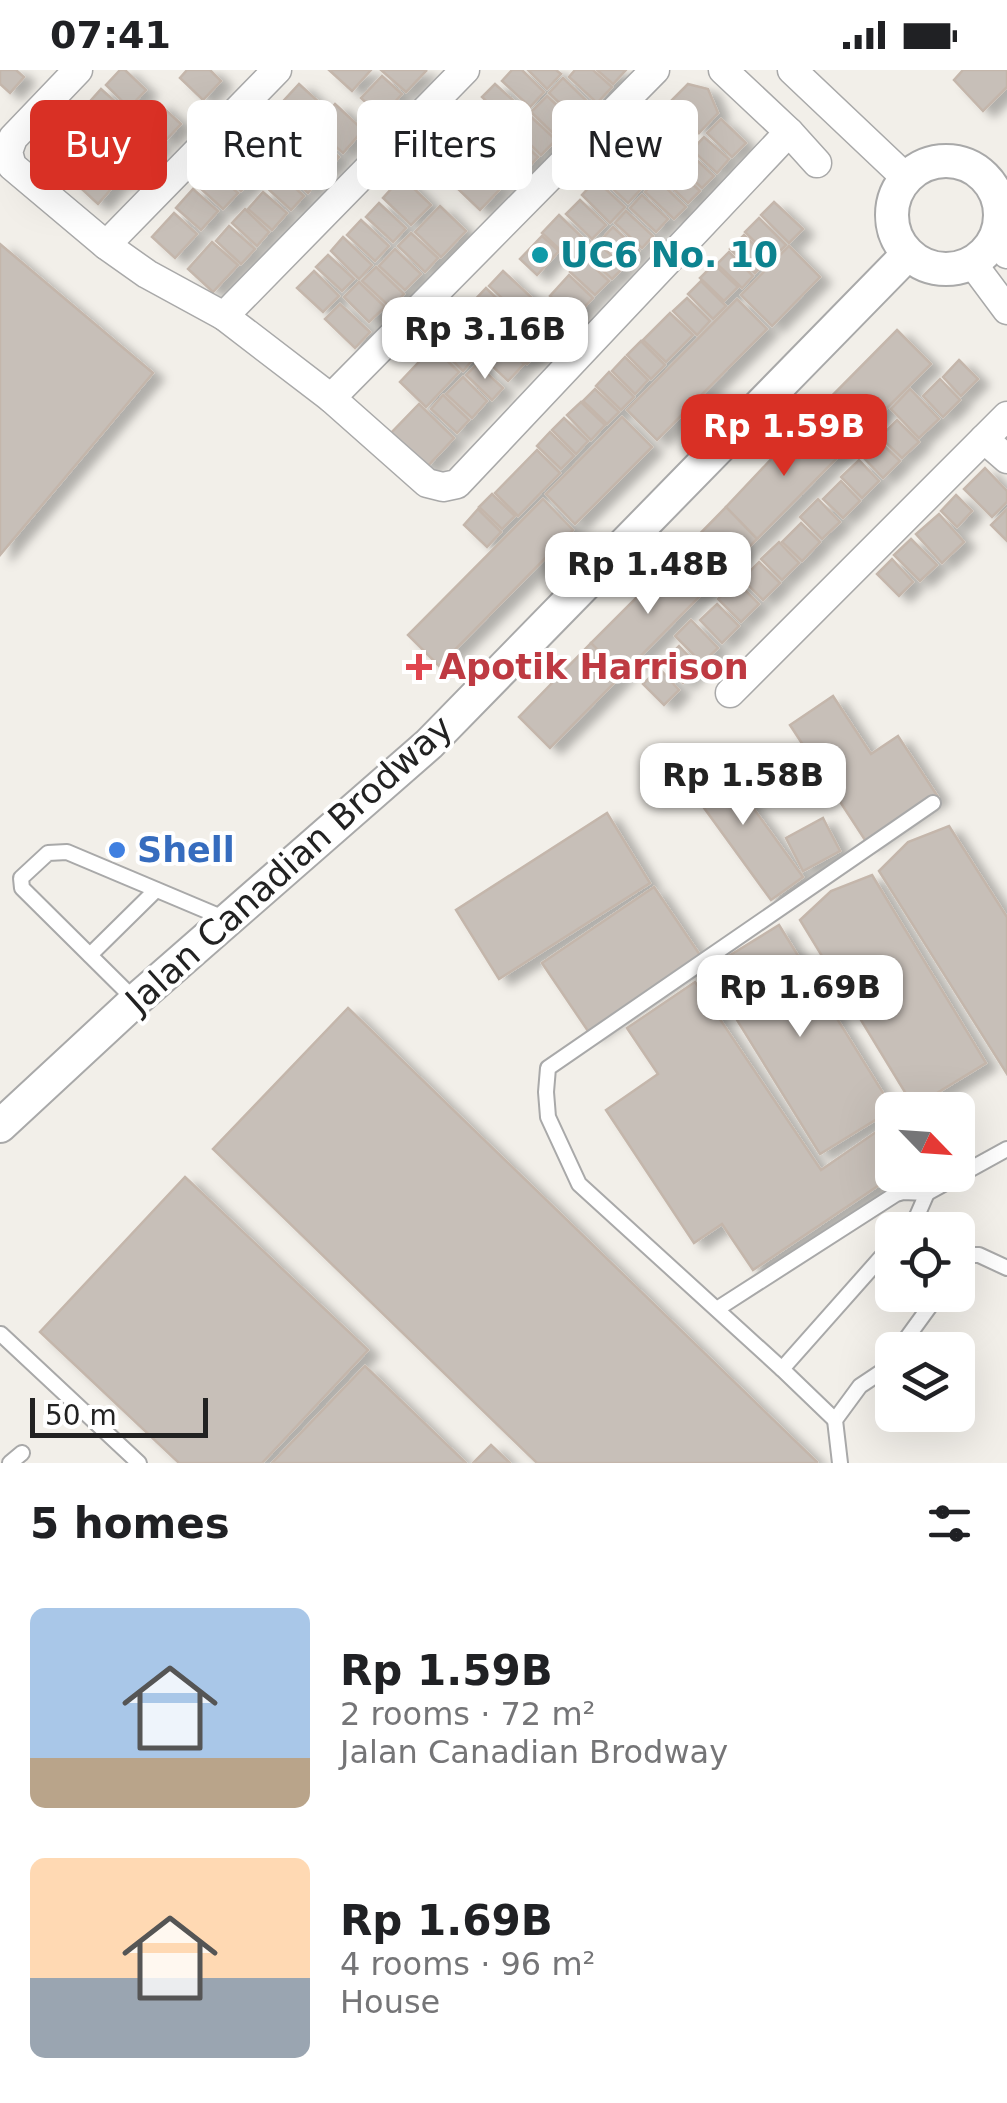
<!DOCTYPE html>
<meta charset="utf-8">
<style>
:root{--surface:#fff;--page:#f6f6f6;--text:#202124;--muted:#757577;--accent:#d93025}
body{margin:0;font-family:"DejaVu Sans",sans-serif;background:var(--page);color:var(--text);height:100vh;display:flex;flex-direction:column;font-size:38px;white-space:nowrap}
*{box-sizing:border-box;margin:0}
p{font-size:32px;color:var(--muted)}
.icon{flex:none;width:55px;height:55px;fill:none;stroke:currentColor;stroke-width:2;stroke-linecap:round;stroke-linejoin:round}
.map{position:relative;height:1393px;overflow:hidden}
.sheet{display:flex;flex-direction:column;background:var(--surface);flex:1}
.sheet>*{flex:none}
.banner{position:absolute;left:30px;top:30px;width:948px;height:90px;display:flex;gap:20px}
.needle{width:65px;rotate:115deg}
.tools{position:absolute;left:875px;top:1022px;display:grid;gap:20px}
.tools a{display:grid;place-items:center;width:100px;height:100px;border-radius:15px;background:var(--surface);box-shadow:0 10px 40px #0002;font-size:50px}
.scale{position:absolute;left:30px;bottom:25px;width:178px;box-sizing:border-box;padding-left:10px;border:5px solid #222;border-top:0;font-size:28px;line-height:35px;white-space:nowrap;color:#222;-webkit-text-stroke:8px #fff;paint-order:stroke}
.price{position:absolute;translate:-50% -85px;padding:0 22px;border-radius:20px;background:#fff;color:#222;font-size:32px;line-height:65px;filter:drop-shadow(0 2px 5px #0008)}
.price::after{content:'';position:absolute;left:50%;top:60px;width:30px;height:22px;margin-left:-15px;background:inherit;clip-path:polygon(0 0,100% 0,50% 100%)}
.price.active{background:var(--accent);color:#fff}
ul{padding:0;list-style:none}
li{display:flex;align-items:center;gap:30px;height:250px;padding:0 30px}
li span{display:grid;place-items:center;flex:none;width:280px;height:200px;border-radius:15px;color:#555}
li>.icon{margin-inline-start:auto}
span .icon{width:120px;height:120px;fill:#fffc;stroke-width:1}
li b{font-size:42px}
h2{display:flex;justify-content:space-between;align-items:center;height:120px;padding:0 30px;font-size:42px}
.tag{padding:0 35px;border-radius:15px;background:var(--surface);box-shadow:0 10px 40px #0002;font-size:35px;line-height:90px}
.tag.active{background:var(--accent);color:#fff}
.status{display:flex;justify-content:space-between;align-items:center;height:70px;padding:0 50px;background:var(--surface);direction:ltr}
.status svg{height:28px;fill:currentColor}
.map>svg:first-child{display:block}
</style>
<div class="status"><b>07:41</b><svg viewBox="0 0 49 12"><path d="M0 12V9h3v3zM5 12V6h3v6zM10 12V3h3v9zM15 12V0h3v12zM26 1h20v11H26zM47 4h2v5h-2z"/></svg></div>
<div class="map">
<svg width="1007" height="1393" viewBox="0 0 1007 1393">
<defs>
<filter id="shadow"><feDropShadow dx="11" dy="6" stdDeviation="5" flood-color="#0004"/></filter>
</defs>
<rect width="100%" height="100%" fill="#f2efe9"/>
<g fill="#c7bfb8" stroke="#c4b6ab" stroke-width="2.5" filter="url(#shadow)">
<polygon points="0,0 16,0 24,7 10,23 0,14"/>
<polygon points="120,0 125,0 146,20 129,38 106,15"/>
<polygon points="187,0 210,0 221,11 203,30 180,8"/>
<polygon points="329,0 371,0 352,21"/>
<polygon points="381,0 424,0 426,1 406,22"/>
<polygon points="512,0 522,0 544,22 530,37 502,11"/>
<polygon points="528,0 556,0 561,4 547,19"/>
<polygon points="575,0 593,0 612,17 597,33 569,7"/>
<polygon points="597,0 626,0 613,14"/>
<polygon points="963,0 1007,0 1007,17 983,41 954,10"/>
<polygon points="382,6 402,24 381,47 361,28"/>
<polygon points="563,8 591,35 577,50 549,23"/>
<polygon points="299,14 321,34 299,59 276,39"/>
<polygon points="495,14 526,42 512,56 482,27"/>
<polygon points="688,14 708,19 718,43 699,63 683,41 669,33"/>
<polygon points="101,19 127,42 110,60 85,37"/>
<polygon points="547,26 574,51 558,68 531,42"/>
<polygon points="158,33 181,54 165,71 142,50"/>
<polygon points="335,34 363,60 343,83 314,58"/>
<polygon points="80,38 106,63 89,82 62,57"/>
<polygon points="274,42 296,62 280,81 258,61"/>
<polygon points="528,44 556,70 541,85 514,59"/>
<polygon points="460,48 490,76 476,91 446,63"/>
<polygon points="721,49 746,73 732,87 707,63"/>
<polygon points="649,54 678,82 661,100 632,72"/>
<polygon points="138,55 160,75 145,92 122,72"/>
<polygon points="256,62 277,82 262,98 241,79"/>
<polygon points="511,62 538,87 523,103 497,78"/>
<polygon points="314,65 339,87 325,103 300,80"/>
<polygon points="444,65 474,93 455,113 426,84"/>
<polygon points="704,67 729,89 717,103 692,80"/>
<polygon points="119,74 142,95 126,113 103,92"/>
<polygon points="628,74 658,101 644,117 615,89"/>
<polygon points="235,80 259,102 241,121 218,99"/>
<polygon points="493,81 519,105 507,118 481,93"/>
<polygon points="688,82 714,106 702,118 676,94"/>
<polygon points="296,83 322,106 308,123 282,99"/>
<polygon points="93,88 118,111 98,134 73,111"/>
<polygon points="612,92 641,119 628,133 599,106"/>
<polygon points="672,95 700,121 688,133 661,107"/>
<polygon points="478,97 501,118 480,140 458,119"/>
<polygon points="214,102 238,123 223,139 200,118"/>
<polygon points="279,103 304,126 291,140 266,117"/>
<polygon points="402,107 431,135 411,155 383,128"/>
<polygon points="657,109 686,137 674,149 645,122"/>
<polygon points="596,110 625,137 610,153 582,125"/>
<polygon points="193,119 218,141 201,160 176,138"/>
<polygon points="263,122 287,143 272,160 248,139"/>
<polygon points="642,125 668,149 656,162 630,138"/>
<polygon points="580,130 606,155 592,169 566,144"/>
<polygon points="774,132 803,159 789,173 761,145"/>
<polygon points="379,133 406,158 393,172 366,147"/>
<polygon points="440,136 466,161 441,187 415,162"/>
<polygon points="245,139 269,162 257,176 232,153"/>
<polygon points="626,141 653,166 642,178 615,153"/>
<polygon points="174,143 197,164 175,188 152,167"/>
<polygon points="559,145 589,174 572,191 542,163"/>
<polygon points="759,148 786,175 772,189 745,162"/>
<polygon points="361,150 389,176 375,191 347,165"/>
<polygon points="229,156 255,179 241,194 216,171"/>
<polygon points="613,157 639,181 626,194 601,170"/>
<polygon points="411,163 438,188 425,202 398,176"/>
<polygon points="744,165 769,189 755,203 730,179"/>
<polygon points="542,166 559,181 537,205 520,189"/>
<polygon points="343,167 372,195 359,209 331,181"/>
<polygon points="212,172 238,195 213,222 188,199"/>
<polygon points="0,174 153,303 0,485"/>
<polygon points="599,174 624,197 612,209 587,186"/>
<polygon points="789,176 820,207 772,256 741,225"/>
<polygon points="395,179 421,204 405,220 379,196"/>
<polygon points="729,182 753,206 742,218 717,194"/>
<polygon points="328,185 354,209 342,221 316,197"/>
<polygon points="584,188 609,211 595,225 570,202"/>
<polygon points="714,194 738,217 724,231 700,208"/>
<polygon points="376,197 404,224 391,238 362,211"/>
<polygon points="314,201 339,226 323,242 297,218"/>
<polygon points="503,201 531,227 517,242 489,216"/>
<polygon points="569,205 593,228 574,248 550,226"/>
<polygon points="701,211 726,236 713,249 688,224"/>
<polygon points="359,212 385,237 369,252 344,227"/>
<polygon points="486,218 513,244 497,261 470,235"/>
<polygon points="687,228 710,251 697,265 673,241"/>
<polygon points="737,229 767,259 657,370 627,340"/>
<polygon points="340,234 370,262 355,278 325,249"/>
<polygon points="535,234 563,260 545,280 517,253"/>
<polygon points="466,236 494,263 479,280 450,253"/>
<polygon points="670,243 693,265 666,292 643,270"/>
<polygon points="447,256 477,285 463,301 433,272"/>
<polygon points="515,258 540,281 527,294 503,271"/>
<polygon points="897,260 931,294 842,383 808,350"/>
<polygon points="641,271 665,295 651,309 627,285"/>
<polygon points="505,276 524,294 508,311 489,293"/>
<polygon points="433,277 459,302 426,337 400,312"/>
<polygon points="625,287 648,310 635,324 612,301"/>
<polygon points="959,290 978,309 961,326 943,307"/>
<polygon points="477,294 503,318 492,330 466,305"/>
<polygon points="609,302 634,327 621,340 596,316"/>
<polygon points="463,307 487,331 472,348 446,324"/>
<polygon points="940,309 960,330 943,347 923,326"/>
<polygon points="595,319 619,342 607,354 583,331"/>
<polygon points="910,319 939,349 919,368 891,339"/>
<polygon points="443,325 469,350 457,363 431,339"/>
<polygon points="581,332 605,355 591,370 567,345"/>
<polygon points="419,334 454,368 426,398 390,364"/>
<polygon points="622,347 652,377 575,454 546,424"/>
<polygon points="564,348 588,371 576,384 552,360"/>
<polygon points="808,350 842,383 757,469 726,437"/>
<polygon points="897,350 919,372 902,388 880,367"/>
<polygon points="550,362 574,386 561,399 537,376"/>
<polygon points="878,370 900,391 883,408 862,386"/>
<polygon points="537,380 560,403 518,446 495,423"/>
<polygon points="859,390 879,411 862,428 841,407"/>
<polygon points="985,398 1007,421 1007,432 992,447 964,419"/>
<polygon points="841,411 860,431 843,448 823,429"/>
<polygon points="492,424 515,446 502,459 479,437"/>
<polygon points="956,425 972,441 957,457 941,441"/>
<polygon points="543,429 573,460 439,596 408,565"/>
<polygon points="818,429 840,452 822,469 800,447"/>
<polygon points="726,437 757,469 706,520 675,489"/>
<polygon points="478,439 501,462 487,477 464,455"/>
<polygon points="1007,439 1007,471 991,455"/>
<polygon points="939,444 964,472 942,493 916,464"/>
<polygon points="801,453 820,472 802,491 782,472"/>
<polygon points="911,469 937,495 920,511 894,485"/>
<polygon points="779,472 799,493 782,510 761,489"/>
<polygon points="675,489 706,520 622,605 591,573"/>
<polygon points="892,489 913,512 899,526 877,504"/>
<polygon points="759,492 780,513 763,530 742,509"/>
<polygon points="736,511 759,534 741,552 718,529"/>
<polygon points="717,534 739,556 722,573 700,550"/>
<polygon points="691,550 718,578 702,593 675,566"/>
<polygon points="591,573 622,605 550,678 519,647"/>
<polygon points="679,576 699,597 683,613 663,592"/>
<polygon points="659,598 679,620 664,635 643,614"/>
<polygon points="833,626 871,684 898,666 938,727 867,773 790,655"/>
<polygon points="715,685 803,807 771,830 683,709"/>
<polygon points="607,743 650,813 499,909 456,840"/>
<polygon points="823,748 840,781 803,801 786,768"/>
<polygon points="949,756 1007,847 1007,1004 879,801 908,772"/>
<polygon points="872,805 986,993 914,1037 800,850 831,821"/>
<polygon points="654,817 702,888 590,964 542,893"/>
<polygon points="779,855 893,1039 820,1084 706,900"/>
<polygon points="695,912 821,1100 892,1051 894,1105 753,1200 722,1154 694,1173 606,1040 658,1004 627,958"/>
<polygon points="348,938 817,1392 816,1393 537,1393 213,1079"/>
<polygon points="185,1107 368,1280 262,1393 179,1393 40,1262"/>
<polygon points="365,1296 466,1393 272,1393"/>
<polygon points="491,1375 510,1393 473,1393"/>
</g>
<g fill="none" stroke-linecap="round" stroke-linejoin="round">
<g stroke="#a9a9a9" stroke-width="18">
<g id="service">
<polyline points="90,885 156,820"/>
<polyline points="135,930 22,818 21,808 48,783 67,782 226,849"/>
<polyline points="906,1160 917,1146 927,1123"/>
<polyline points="958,1199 971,1185 979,1185 1007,1198"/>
<polyline points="717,1239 896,1124 903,1122 927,1123 1007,1079"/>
<polyline points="1,1264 139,1393"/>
<polyline points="898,1280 938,1225"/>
<polyline points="782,1299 892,1175"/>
<polyline points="835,1350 782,1299 579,1114 548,1047 546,1022 548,998 933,733"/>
<polyline points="10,1393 22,1383"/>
<polyline points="840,1393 835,1350 860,1316 881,1302 892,1287"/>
</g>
</g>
<g stroke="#a9a9a9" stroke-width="31">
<g id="minor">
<polyline points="78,0 13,68 8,82 12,96 106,175 147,204 224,246 331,328 427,413 443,417 457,414 789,62"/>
<polyline points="723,0 789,62 817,93"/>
<polyline points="792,0 906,108"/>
<polyline points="995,169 1007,184"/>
<polyline points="106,175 277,0"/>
<polyline points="972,193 1007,240"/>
<polyline points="224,246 465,0"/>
<polyline points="331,328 655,0"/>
<polyline points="984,369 1007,389"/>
<polyline points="730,623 1007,346"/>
</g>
</g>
<g stroke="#a9a9a9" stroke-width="36">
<g id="tertiary">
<circle cx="946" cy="145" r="54"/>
<polyline points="0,1056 136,930 429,674 908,184"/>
</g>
</g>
<use href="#service" stroke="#fff" stroke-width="14"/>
<use href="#minor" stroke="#fff" stroke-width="28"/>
<use href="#tertiary" stroke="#fff" stroke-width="32"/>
</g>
<circle fill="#0f9aa8" stroke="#fff" stroke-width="4" cx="540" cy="185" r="10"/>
<path fill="#e0444e" stroke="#fff" stroke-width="4" d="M414 582h10v10h10v10h-10v10h-10v-10h-10v-10h10z"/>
<circle fill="#3f7fe0" stroke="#fff" stroke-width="4" cx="117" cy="780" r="10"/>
<g text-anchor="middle" stroke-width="8" stroke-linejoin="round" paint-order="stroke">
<g font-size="35" font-weight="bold" fill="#0d838f" stroke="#fff" text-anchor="start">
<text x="560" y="197">UC6 No. 10</text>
</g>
<g font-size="35" font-weight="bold" fill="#be3a42" stroke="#fff" text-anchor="start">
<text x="439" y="609">Apotik Harrison</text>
</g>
<g font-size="35" font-weight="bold" fill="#366cbe" stroke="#fff" text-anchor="start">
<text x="137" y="792">Shell</text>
</g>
<g font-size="35" fill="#222" stroke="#fff">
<text transform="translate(289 794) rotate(-42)" y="12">Jalan Canadian Brodway</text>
</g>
</g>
</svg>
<div class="tools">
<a><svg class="needle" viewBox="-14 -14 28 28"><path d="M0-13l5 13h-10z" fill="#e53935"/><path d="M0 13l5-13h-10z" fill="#757577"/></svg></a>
<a><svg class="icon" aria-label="locate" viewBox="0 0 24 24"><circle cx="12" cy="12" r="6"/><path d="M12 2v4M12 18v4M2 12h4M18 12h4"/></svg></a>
<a><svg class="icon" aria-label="layers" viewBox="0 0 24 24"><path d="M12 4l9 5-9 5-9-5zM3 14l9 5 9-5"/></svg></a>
</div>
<div class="scale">50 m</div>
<b class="price" style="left:485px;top:312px">Rp 3.16B</b>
<b class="price active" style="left:784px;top:409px">Rp 1.59B</b>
<b class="price" style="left:648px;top:547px">Rp 1.48B</b>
<b class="price" style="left:743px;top:758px">Rp 1.58B</b>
<b class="price" style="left:800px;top:970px">Rp 1.69B</b>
<div class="banner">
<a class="tag active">Buy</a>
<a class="tag">Rent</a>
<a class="tag">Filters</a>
<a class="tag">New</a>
</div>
</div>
<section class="sheet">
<h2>5 homes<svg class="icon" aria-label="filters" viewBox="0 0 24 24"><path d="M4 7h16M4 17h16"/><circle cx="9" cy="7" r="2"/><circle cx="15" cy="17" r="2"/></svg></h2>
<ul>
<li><span style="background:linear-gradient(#a9c7e8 75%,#b9a48a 0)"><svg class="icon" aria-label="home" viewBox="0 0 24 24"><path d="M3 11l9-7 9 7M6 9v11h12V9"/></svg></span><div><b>Rp 1.59B</b><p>2 rooms · 72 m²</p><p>Jalan Canadian Brodway</p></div></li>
<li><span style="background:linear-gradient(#ffd9b3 60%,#9aa5b1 0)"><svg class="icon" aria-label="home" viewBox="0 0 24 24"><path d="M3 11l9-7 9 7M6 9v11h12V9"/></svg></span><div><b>Rp 1.69B</b><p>4 rooms · 96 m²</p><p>House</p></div></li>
</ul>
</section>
